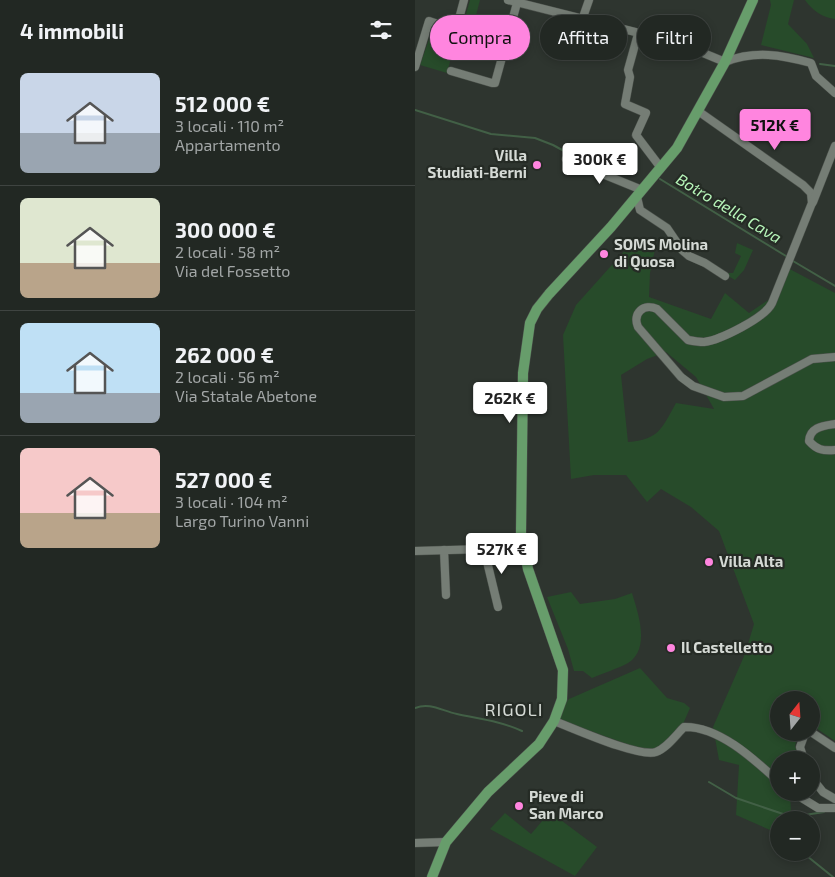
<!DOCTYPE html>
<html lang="it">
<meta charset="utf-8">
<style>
:root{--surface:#222823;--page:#2e3430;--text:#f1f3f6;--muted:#a2a6a6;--line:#3f4441;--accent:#ff85df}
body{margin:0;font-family:"Exo 2",sans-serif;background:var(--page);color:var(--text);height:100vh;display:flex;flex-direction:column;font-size:19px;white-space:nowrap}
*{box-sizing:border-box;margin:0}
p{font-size:16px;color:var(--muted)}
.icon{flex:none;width:28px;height:28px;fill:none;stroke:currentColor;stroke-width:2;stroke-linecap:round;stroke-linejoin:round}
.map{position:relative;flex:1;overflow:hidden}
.sheet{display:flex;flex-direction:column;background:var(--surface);width:415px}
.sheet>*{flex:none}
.guide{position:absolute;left:15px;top:15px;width:330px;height:45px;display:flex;gap:10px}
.needle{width:32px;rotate:17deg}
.tools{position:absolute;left:355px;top:691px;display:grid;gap:10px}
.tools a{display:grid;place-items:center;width:50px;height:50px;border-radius:50%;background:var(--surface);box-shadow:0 2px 8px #0003,0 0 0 1px var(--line);font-size:25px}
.price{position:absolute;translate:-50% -42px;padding:0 11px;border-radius:5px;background:#fff;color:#222;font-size:16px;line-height:32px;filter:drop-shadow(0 1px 2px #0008)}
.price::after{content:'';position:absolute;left:50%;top:30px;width:15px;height:11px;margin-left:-8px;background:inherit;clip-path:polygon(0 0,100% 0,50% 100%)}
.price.on{background:var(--accent);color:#111}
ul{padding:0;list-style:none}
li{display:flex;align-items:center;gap:15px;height:125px;padding:0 20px}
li+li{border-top:1px solid var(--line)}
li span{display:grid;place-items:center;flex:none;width:140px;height:100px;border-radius:8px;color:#555}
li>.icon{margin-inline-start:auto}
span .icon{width:60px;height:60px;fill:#fffc;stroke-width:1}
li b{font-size:21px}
h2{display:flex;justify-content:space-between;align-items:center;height:60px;padding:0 20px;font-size:21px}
.chip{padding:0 18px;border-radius:22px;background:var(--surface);box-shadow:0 2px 8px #0003,0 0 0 1px var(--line);font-size:18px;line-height:45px}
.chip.on{background:var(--accent);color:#111}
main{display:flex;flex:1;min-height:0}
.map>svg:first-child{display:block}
</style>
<main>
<section class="sheet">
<h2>4 immobili<svg class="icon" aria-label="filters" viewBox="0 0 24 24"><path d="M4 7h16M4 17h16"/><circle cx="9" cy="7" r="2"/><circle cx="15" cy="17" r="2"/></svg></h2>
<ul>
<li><span style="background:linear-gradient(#c9d6e8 60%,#9aa5b1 0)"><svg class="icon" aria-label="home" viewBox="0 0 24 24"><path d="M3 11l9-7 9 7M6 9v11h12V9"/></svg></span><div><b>512 000 €</b><p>3 locali · 110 m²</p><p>Appartamento</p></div></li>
<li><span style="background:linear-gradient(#dfe7d0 65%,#b9a48a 0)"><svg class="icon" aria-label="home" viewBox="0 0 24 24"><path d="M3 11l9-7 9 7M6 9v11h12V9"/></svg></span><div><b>300 000 €</b><p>2 locali · 58 m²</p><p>Via del Fossetto</p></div></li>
<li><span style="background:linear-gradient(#bfe0f5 70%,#9aa5b1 0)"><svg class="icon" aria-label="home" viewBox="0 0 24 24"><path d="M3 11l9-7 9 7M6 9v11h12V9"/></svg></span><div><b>262 000 €</b><p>2 locali · 56 m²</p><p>Via Statale Abetone</p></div></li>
<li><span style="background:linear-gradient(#f6c9c9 65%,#b9a48a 0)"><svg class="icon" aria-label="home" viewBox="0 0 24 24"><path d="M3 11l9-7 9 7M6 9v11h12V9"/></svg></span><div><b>527 000 €</b><p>3 locali · 104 m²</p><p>Largo Turino Vanni</p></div></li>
</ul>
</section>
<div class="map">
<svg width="420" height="877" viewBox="0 0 420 877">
<rect width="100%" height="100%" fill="#2e352f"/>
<g fill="#274b2a" fill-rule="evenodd">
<polygon points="55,0 65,0 58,27 48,25"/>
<polygon points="355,0 379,0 373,24 392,44 399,58 346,45 356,5"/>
<path d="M390,0H420V19C408,18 397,10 390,0Z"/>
<polygon points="17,31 34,36 36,32 42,35 32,73 5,65"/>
<polygon points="322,243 338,250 329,270 320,280 308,273 318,273 326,256 320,253"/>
<path d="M213,247L240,249L235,273L234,297L296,319L310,293L334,313L356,298L369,266L420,293V741L398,726L396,727V700H364V732L386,733L383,734L380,746L385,760H364V792L375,793L376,812L373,820H364V834L321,815L324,765L304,760L298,727L330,654L339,624L304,531L276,507L246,489L232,502L211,475H179L156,479L148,335L161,305ZM251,352L281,377L299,409L261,403C247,428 244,440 213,442L206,375L232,359Z"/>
<path d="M156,592L165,604L200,599L217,593C223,613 236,649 213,663C202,669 188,673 177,678L168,671H159L153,649L132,597Z"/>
<polygon points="225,668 252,698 269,703 275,708 268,724 245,749 229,750 144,720 150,703 154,699"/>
<polygon points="135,812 182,847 160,876 75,829 90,813 116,834"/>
</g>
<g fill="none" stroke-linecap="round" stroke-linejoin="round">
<g stroke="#426046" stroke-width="2">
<polyline points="405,64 420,66"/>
<polyline points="0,110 76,134 120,138 138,145 171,163"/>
<polyline points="245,179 371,256"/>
<polyline points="378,261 420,286"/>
<path d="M0,708C15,702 27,711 42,714C65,719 85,721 107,731"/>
<polyline points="294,782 321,798 377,817 409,812"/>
<polyline points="387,852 418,877"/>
</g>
<g stroke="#4c524c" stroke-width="9">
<g id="minor">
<path d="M93,0L264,43L310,62C340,50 367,55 396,63L401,76L420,93"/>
<polyline points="167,20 174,0"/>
<polyline points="223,34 213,70 215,77 210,104 231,113 221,135 246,168"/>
<polyline points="0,67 14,21 41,30 49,0"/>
<polyline points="36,71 77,83 80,83 102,3"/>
<path d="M283,111L388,185L396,193L397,203L357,303C350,318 305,340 289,342C284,342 278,341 273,340L242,309C229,303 217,313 223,327L266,377L278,386L309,397L328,396L397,359L420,357"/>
<polyline points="151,159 227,190"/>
<polyline points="222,197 225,210 252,228 267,250 274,256 290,263 310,276"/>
<polyline points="398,202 420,146"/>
<path d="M420,424C408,426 395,427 394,441C402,450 408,451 420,450"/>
<polyline points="69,549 83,607"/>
<polyline points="29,550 31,595"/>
<polyline points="0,551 108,548"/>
<path d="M139,721C158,728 224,758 241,752C252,748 261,735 269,727C304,726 340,760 364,782"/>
<polyline points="396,732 420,748"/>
<polyline points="389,760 385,747 389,736 394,732"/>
<polyline points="396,777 408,792 420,799"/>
<polyline points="377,792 403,808 420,808"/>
<polyline points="0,843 31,842"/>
</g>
</g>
<g stroke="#4c524c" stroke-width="11">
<polyline id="major" points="17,877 31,842 73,792 124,744 139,721 147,699 148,670 113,569 106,533 108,373 115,323 122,309 134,294 196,227 262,148 310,62 338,0"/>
</g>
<use href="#minor" stroke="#757d75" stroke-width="8"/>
<use href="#major" stroke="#679d6b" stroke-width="10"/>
</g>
<g fill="#ff85df" stroke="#252b25" stroke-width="2">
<circle cx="122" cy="165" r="5"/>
<circle cx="189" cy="254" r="5"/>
<circle cx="294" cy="562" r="5"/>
<circle cx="256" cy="648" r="5"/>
<circle cx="104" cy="806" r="5"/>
</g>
<g text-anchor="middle" stroke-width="4.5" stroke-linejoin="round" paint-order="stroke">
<g font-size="15" font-weight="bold" fill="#d5dad5" stroke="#252b25" text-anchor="start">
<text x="112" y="161" text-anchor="end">Villa<tspan x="112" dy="17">Studiati-Berni</tspan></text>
<text x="199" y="250">SOMS Molina<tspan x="199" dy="17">di Quosa</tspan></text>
<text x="304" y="567">Villa Alta</text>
<text x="266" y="653">Il Castelletto</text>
<text x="114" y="802">Pieve di<tspan x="114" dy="17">San Marco</tspan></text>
</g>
<g font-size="16" font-style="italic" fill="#b7f6ba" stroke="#252b25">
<text transform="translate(314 208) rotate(31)" y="6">Botro della Cava</text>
</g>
<g font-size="18" letter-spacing="1" fill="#d5dad5" stroke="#252b25">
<text x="99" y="716">RIGOLI</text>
</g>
</g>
</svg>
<div class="tools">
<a><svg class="needle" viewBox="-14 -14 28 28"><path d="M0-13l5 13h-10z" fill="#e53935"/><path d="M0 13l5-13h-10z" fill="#a2a6a6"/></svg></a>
<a>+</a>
<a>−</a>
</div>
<b class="price on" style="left:360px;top:151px">512K €</b>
<b class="price" style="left:185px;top:185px">300K €</b>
<b class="price" style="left:95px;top:424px">262K €</b>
<b class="price" style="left:87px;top:575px">527K €</b>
<div class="guide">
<a class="chip on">Compra</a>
<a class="chip">Affitta</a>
<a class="chip">Filtri</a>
</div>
</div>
</main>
